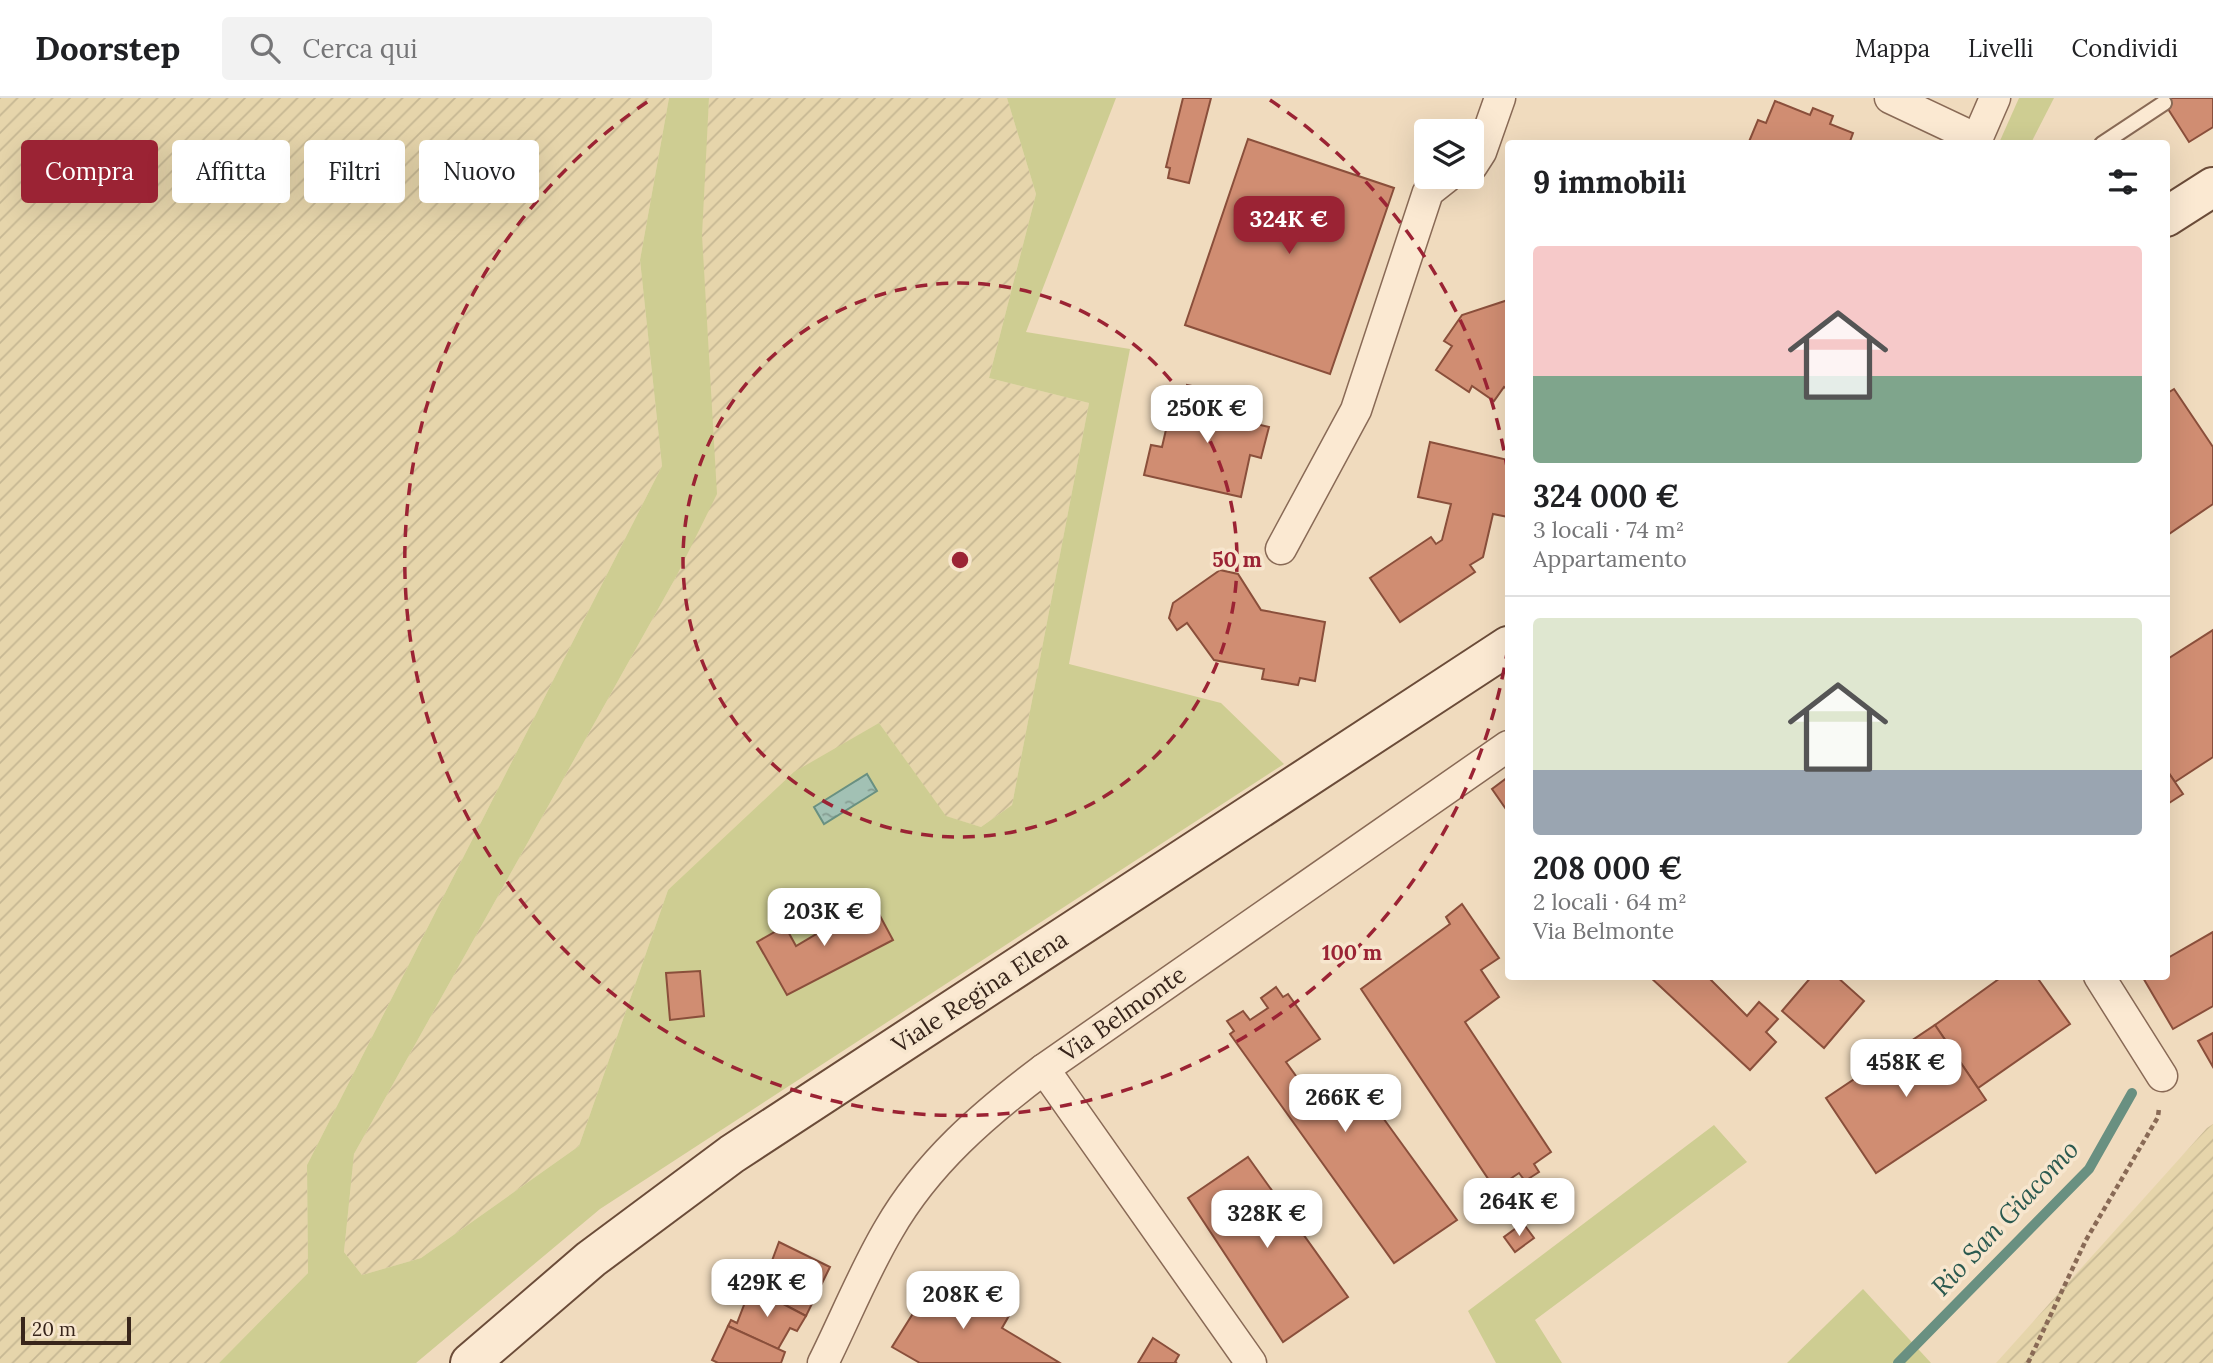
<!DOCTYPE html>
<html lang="it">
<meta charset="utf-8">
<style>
:root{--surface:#fff;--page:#f2f2f2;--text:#202124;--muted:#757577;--line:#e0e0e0;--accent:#9b2334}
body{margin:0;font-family:Lora,serif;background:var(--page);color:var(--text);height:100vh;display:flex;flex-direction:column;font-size:26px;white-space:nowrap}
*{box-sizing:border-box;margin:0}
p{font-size:23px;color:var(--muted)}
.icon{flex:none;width:38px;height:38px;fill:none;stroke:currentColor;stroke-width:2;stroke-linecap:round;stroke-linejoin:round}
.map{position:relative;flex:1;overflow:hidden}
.panel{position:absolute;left:1505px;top:42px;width:665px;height:840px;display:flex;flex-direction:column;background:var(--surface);border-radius:7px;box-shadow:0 7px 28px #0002}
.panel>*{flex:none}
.banner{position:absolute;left:21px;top:42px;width:665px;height:63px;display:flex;gap:14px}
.controls{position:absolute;left:1414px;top:21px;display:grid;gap:14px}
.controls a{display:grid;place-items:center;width:70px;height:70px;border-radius:7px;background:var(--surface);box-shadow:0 7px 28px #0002;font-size:35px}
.scale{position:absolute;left:21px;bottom:18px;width:110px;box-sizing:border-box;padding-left:7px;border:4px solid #38251b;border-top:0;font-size:19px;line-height:24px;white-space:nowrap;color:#38251b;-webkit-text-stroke:5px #f7e6ce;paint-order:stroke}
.price{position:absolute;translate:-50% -60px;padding:0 16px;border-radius:14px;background:#fff;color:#222;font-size:23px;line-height:46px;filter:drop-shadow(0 2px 4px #0008)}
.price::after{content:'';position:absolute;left:50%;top:42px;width:21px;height:16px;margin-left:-10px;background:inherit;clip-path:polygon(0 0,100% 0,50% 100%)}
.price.current{background:var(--accent);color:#fff}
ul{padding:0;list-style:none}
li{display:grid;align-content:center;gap:14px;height:371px;padding:0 28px}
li+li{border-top:2px solid var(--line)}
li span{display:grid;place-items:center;height:217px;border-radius:7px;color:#555}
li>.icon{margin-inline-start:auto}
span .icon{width:126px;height:126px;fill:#fffc;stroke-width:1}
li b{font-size:30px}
h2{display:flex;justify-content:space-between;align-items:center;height:84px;padding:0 28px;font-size:30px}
.chip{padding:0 24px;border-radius:7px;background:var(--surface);box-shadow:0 7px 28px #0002;font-size:24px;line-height:63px}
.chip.current{background:var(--accent);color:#fff}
header{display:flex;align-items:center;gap:42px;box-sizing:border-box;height:98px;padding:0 35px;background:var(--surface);border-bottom:2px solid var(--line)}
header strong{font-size:33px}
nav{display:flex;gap:38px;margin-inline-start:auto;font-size:24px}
.search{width:490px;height:63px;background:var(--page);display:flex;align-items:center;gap:18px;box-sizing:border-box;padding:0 24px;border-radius:7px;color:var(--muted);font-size:26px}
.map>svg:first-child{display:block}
</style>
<header>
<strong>Doorstep</strong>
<div class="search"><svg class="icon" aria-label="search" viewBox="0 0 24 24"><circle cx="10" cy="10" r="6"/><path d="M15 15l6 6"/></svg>Cerca qui</div>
<nav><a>Mappa</a><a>Livelli</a><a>Condividi</a></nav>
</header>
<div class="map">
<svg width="2213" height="1265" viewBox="0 0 2213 1265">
<defs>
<pattern id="farmland-furrows" width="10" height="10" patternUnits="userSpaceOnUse" patternTransform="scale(1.75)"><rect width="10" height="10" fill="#e6d5ab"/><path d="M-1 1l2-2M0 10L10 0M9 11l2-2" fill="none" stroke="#c6b793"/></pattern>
<pattern id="water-ripples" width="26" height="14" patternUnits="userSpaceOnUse" patternTransform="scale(1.75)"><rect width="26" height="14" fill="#a2c1b4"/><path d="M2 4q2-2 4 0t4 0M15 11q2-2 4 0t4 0" fill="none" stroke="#859d92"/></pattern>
</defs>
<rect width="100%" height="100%" fill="#f0dbbe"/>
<g fill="url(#farmland-furrows)">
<polygon points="0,0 669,0 640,162 662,368 307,1067 308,1175 219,1265 0,1265"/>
<polygon points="709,0 1007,0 1036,96 989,280 1089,305 1012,707 981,729 945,718 879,625 668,792 579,1048 421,1160 362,1177 344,1154 354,1056 676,479"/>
<polygon points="2213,1026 2213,1265 1996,1265 2207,1030"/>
</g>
<g fill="#cecd92">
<polygon points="669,0 709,0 702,137 717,396 676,479 354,1056 344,1154 362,1177 421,1160 579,1048 668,792 794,674 879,625 946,718 981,729 1012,707 1089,305 989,280 1036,96 1007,0 1116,0 1026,234 1130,251 1069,566 1221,605 1284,666 600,1111 416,1265 219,1265 308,1175 307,1067 662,368 640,162"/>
<polygon points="2019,0 2054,0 2031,45 1999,45"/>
<polygon points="1714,1027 1747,1064 1535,1222 1562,1265 1496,1265 1468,1213"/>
<polygon points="1863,1191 1931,1265 1787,1265"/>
</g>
<polygon fill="url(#water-ripples)" stroke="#699081" stroke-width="2" points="867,676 877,693 824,726 814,709"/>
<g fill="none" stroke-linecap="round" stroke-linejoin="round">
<polyline stroke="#699081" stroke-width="10" points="1898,1265 2089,1071 2132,995"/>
</g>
<g fill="#d08d72" stroke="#8a4f3b" stroke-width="2">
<polygon points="1183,0 1211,0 1189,85 1168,80 1170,70 1166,69"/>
<polygon points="2161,0 2213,0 2213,29 2189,44"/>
<polygon points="1775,3 1810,17 1813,10 1833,18 1830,26 1853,35 1849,46 1748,46 1758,22 1766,25"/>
<polygon points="1248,41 1394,90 1330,276 1185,227"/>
<polygon points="1508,202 1508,292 1504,289 1494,303 1472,288 1469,294 1436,272 1452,248 1444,243 1462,217"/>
<polygon points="1187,287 1217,293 1215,305 1254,314 1252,325 1269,329 1261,360 1250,357 1241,399 1144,377 1151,347 1162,349 1171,310 1182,312"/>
<polygon points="2174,291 2213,349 2213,406 2166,438 2166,296"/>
<polygon points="1430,344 1508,362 1508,419 1493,416 1483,459 1470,467 1475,474 1400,524 1370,480 1431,439 1436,446 1442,442 1451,406 1418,399"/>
<polygon points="1220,472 1238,476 1261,512 1325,524 1315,583 1300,580 1298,587 1262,581 1264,571 1214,562 1187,525 1177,532 1169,520 1173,505"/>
<polygon points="2213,532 2213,659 2175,684 2166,671 2166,562"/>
<polygon points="2166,671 2183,696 2166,707"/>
<polygon points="1508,679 1508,714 1492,691"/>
<polygon points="872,803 893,842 787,897 757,844 785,828 796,848"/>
<polygon points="1462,806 1499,860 1481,872 1499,899 1465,924 1551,1054 1534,1066 1539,1074 1525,1083 1519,1075 1495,1091 1361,891 1450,826 1446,819"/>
<polygon points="2213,834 2213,908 2173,931 2142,878 2166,878 2166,861"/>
<polygon points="700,873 704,918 670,922 666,875"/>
<polygon points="1649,878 1707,878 1747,918 1759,904 1778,921 1766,934 1776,944 1750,972"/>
<polygon points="1812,878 1836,878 1864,903 1824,950 1782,913"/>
<polygon points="2003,878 2036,878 2070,926 1978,990 1935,927"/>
<polygon points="1276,889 1283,899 1288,896 1320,941 1286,964 1319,1010 1357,984 1457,1122 1394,1165 1230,936 1234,933 1227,923 1243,913 1250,922 1268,910 1261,900"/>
<polygon points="1935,927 1986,1002 1876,1075 1826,1000"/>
<polygon points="2213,935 2213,969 2198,943"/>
<polygon points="1248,1059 1348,1199 1283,1244 1188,1100"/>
<polygon points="1523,1125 1534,1140 1515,1154 1504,1139"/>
<polygon points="779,1144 830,1169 806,1218 751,1189 761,1165 770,1168"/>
<polygon points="958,1182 1010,1216 1002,1230 1060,1265 920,1265 892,1249 932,1185 950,1195"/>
<polygon points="751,1189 806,1218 797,1233 790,1230 778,1251 728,1228 731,1222 737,1225"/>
<polygon points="728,1228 785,1254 781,1265 718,1265 712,1262"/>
<polygon points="1153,1240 1179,1257 1175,1264 1177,1265 1138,1265"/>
</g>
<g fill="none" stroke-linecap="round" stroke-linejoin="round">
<g stroke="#896a56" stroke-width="18">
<polyline id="lane" points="2102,46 2164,5"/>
</g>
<g stroke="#896a56" stroke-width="33">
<g id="street">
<polyline points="1890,0 1977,41"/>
<polyline points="1975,46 1995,0"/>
<polyline points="1472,68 1481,54 1500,0"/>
<polyline points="1281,451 1356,312 1428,94 1447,79"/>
<polyline points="2099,878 2162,978"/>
<polyline points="1044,971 1251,1265"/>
<path d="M823,1265C845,1221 864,1173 889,1131C927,1065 984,1016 1044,971L1508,648"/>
</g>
</g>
<g stroke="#6b4c39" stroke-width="42">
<g id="secondary">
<polyline points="2166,119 2213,89"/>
<polyline points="470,1265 591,1161 732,1056 1508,548"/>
</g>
</g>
<polyline stroke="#896a56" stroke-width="4.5" stroke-dasharray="5 3.5" stroke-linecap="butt" points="2028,1265 2086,1142 2158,1019 2159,1010"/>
<use href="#lane" stroke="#fbe9d2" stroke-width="14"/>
<use href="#street" stroke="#fbe9d2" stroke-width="30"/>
<use href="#secondary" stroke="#fbe9d2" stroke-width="38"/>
</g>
<g fill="none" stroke="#9b2334" stroke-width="3.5" stroke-dasharray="12 9">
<circle cx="960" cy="462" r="277"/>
<path d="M1508 549A555 555 0 1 1 650 2M1270 2A555 555 0 0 1 1508 375"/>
</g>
<g text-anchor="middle" stroke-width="7" stroke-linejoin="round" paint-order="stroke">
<g font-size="24" fill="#38251b" stroke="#f7e6ce">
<text transform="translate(980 894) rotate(-33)" y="8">Viale Regina Elena</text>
<text transform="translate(1123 916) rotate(-35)" y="8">Via Belmonte</text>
</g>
<g font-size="26" font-style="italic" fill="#2a594f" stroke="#f7e6ce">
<text transform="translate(2005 1120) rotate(-47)" y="9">Rio San Giacomo</text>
</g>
</g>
<circle cx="960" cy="462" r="10" fill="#9b2334" stroke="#f7e6ce" stroke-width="3.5"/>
<g font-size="21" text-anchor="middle" font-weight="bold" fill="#9b2334" stroke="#f7e6ce" stroke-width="7" stroke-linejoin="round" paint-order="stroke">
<text x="1237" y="469">50 m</text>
<text x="1352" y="862">100 m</text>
</g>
</svg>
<div class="controls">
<a><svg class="icon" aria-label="layers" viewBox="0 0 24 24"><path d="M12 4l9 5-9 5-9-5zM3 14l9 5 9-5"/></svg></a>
</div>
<div class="scale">20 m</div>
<b class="price current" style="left:1289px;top:158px">324K €</b>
<b class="price" style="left:1207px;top:347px">250K €</b>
<b class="price" style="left:824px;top:850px">203K €</b>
<b class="price" style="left:1906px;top:1001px">458K €</b>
<b class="price" style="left:1345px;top:1036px">266K €</b>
<b class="price" style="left:1519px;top:1140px">264K €</b>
<b class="price" style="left:1267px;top:1152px">328K €</b>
<b class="price" style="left:767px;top:1221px">429K €</b>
<b class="price" style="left:963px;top:1233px">208K €</b>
<div class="banner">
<a class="chip current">Compra</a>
<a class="chip">Affitta</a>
<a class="chip">Filtri</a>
<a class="chip">Nuovo</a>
</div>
<section class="panel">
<h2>9 immobili<svg class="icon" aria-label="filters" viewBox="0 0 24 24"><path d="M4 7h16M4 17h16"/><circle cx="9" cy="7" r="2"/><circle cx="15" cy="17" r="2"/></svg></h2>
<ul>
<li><span style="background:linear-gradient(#f6c9c9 60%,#7fa58c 0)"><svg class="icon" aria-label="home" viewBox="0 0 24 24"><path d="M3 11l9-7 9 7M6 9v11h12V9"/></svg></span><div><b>324 000 €</b><p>3 locali · 74 m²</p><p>Appartamento</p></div></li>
<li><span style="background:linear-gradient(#dfe7d0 70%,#9aa5b1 0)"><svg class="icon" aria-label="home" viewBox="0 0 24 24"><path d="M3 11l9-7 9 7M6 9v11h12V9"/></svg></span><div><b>208 000 €</b><p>2 locali · 64 m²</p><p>Via Belmonte</p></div></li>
</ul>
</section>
</div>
